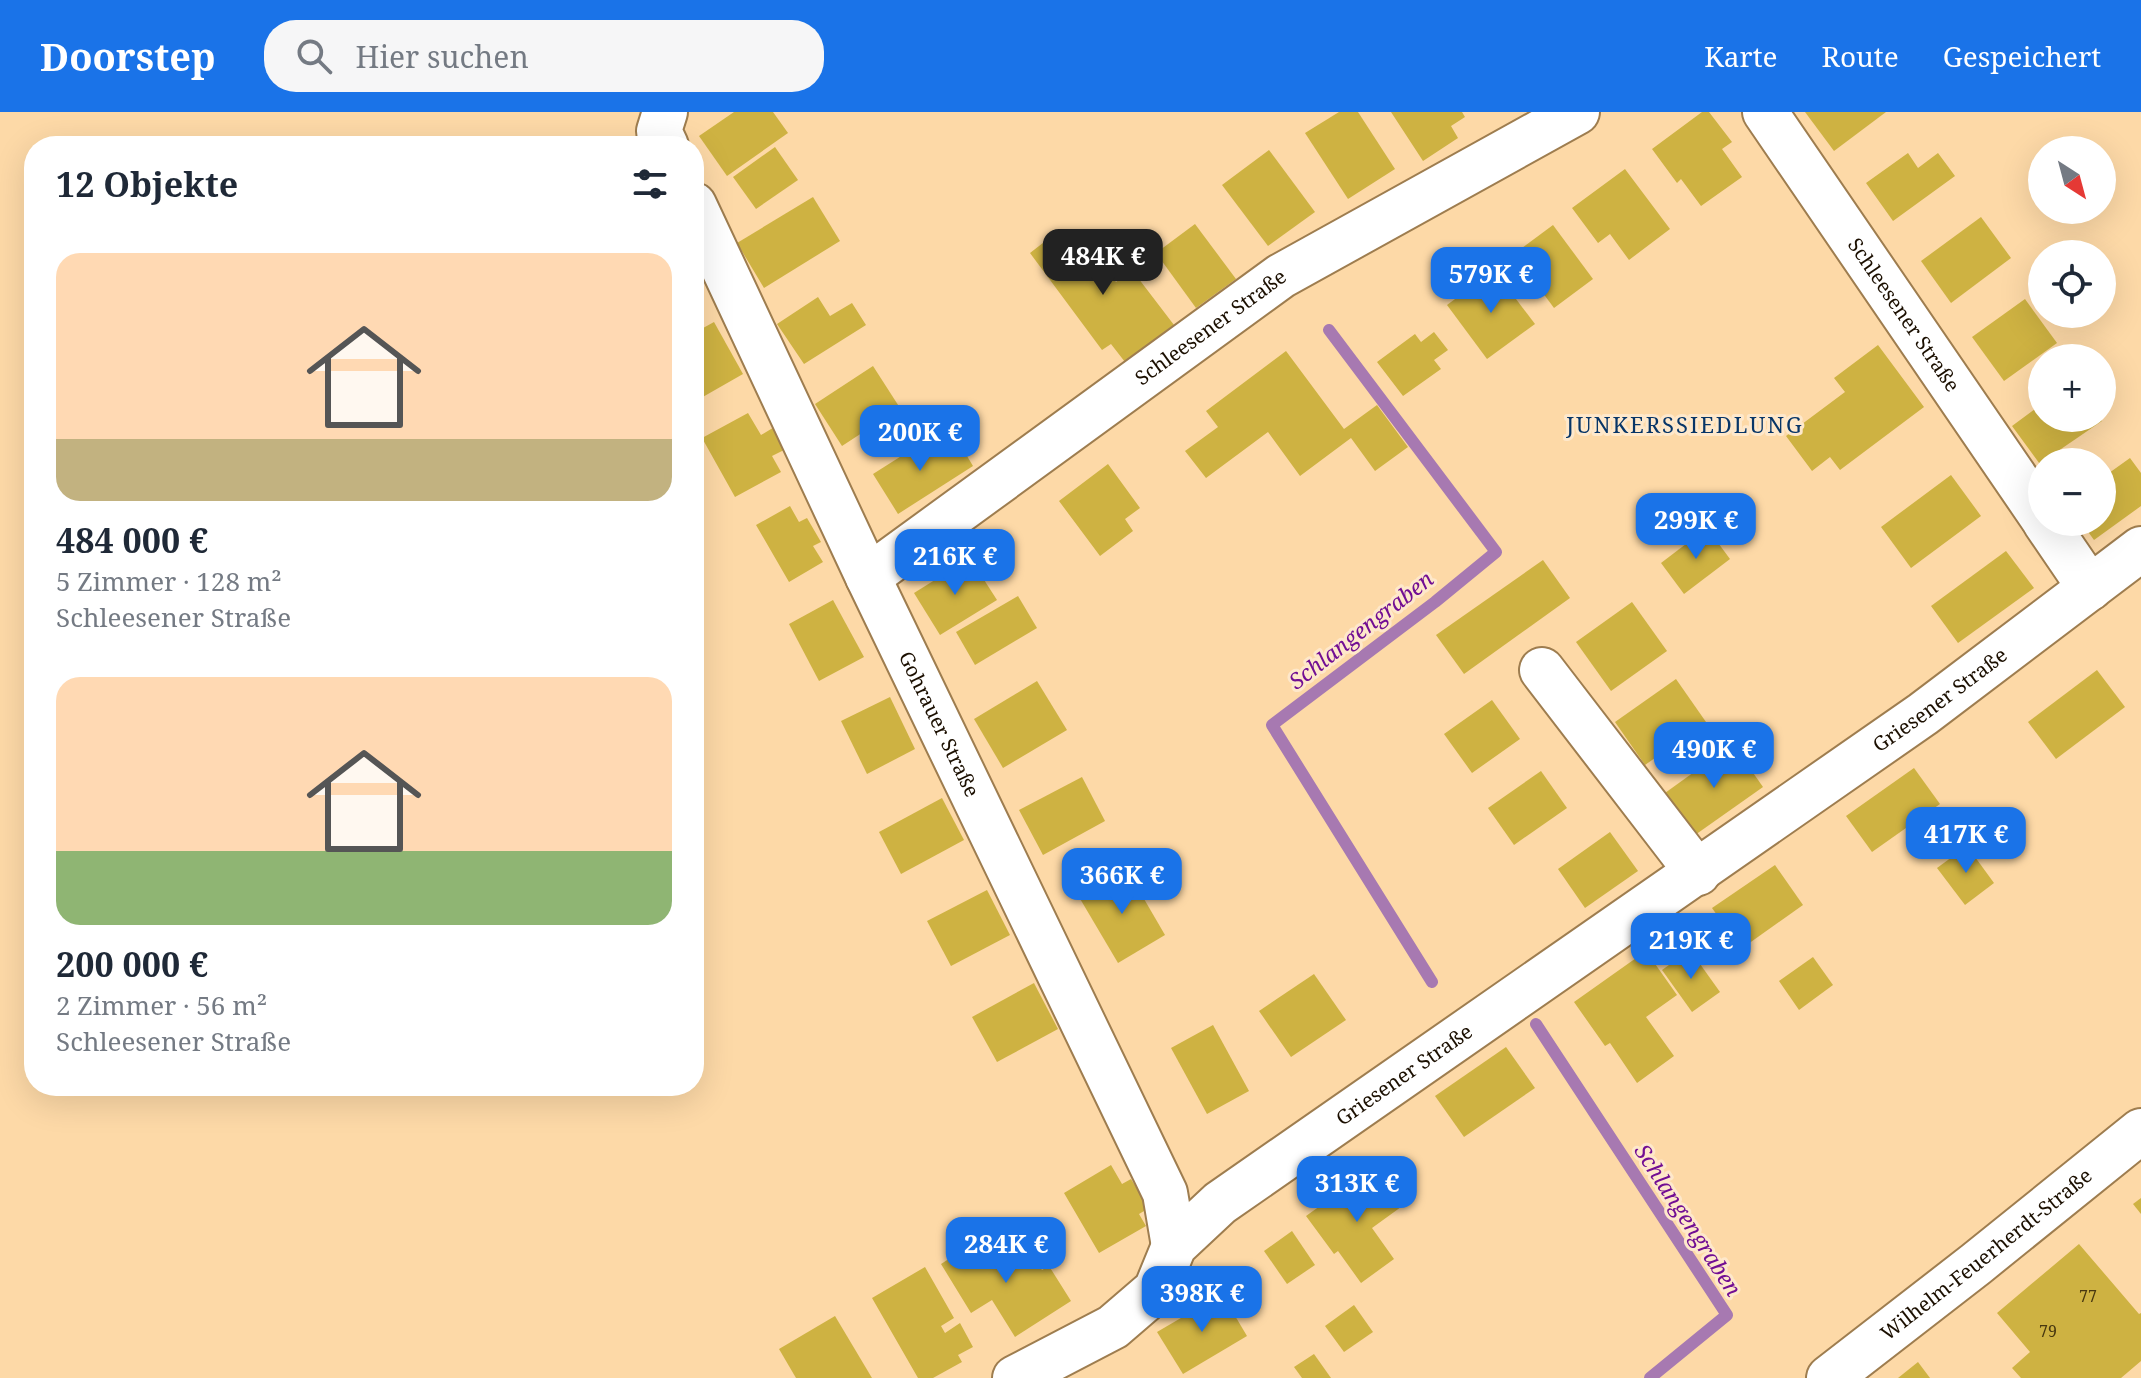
<!DOCTYPE html>
<html lang="de">
<meta charset="utf-8">
<style>
:root{--surface:#fff;--page:#f6f6f7;--text:#1f2937;--muted:#747a83;--accent:#1a73e8}
body{margin:0;font-family:"Noto Serif",serif;background:var(--page);color:var(--text);height:100vh;display:flex;flex-direction:column;font-size:30px;white-space:nowrap}
*{box-sizing:border-box;margin:0}
p{font-size:26px;color:var(--muted)}
.icon{flex:none;width:44px;height:44px;fill:none;stroke:currentColor;stroke-width:2;stroke-linecap:round;stroke-linejoin:round}
.map{position:relative;flex:1;overflow:hidden}
.side{position:absolute;left:24px;top:24px;width:680px;height:960px;display:flex;flex-direction:column;background:var(--surface);border-radius:32px;box-shadow:0 8px 32px #0002}
.side>*{flex:none}
.needle{width:52px;rotate:144deg}
.buttons{position:absolute;left:2028px;top:24px;display:grid;gap:16px}
.buttons a{display:grid;place-items:center;width:88px;height:88px;border-radius:50%;background:var(--surface);box-shadow:0 8px 32px #0002;font-size:40px}
.price{position:absolute;translate:-50% -68px;padding:0 18px;border-radius:16px;background:var(--accent);color:#fff;font-size:26px;line-height:52px;filter:drop-shadow(0 2px 4px #0008)}
.price::after{content:'';position:absolute;left:50%;top:48px;width:24px;height:18px;margin-left:-12px;background:inherit;clip-path:polygon(0 0,100% 0,50% 100%)}
.price.current{background:#222;color:#fff}
ul{padding:0;list-style:none}
li{display:grid;align-content:center;gap:16px;height:424px;padding:0 32px}
li span{display:grid;place-items:center;height:248px;border-radius:24px;color:#555}
li>.icon{margin-inline-start:auto}
span .icon{width:144px;height:144px;fill:#fffc;stroke-width:1}
li b{font-size:34px}
h2{display:flex;justify-content:space-between;align-items:center;height:96px;padding:0 32px;font-size:34px}
header{display:flex;align-items:center;gap:48px;box-sizing:border-box;height:112px;padding:0 40px;background:var(--accent);color:#fff}
header strong{font-size:38px}
nav{display:flex;gap:44px;margin-inline-start:auto;font-size:28px}
.search{width:560px;height:72px;background:var(--page);display:flex;align-items:center;gap:20px;box-sizing:border-box;padding:0 28px;border-radius:32px;color:var(--muted);font-size:30px}
.map>svg:first-child{display:block}
</style>
<header>
<strong>Doorstep</strong>
<div class="search"><svg class="icon" aria-label="search" viewBox="0 0 24 24"><circle cx="10" cy="10" r="6"/><path d="M15 15l6 6"/></svg>Hier suchen</div>
<nav><a>Karte</a><a>Route</a><a>Gespeichert</a></nav>
</header>
<div class="map">
<svg width="2141" height="1266" viewBox="0 0 2141 1266">
<rect width="100%" height="100%" fill="#fdd9a7"/>
<g fill="none" stroke-linecap="round" stroke-linejoin="round">
<g stroke="#a779b1" stroke-width="12">
<polyline points="1329,218 1496,440 1435,490 1272,613 1432,870"/>
<polyline points="1536,912 1727,1203 1650,1266"/>
</g>
</g>
<g fill="#ceb242">
<polygon points="734,0 773,0 788,21 727,64 699,24"/>
<polygon points="1339,0 1358,0 1395,57 1348,87 1305,21"/>
<polygon points="1391,0 1462,0 1465,5 1451,14 1458,26 1423,49"/>
<polygon points="1702,0 1709,0 1732,30 1722,37 1742,65 1701,94 1681,67 1677,71 1652,37"/>
<polygon points="1805,0 1886,0 1834,39"/>
<polygon points="775,35 798,68 756,97 733,65"/>
<polygon points="1269,38 1315,100 1268,134 1222,73"/>
<polygon points="1908,41 1918,56 1938,41 1955,64 1893,109 1866,71"/>
<polygon points="1625,57 1670,117 1629,148 1610,122 1598,131 1572,96"/>
<polygon points="813,85 840,129 764,176 737,131"/>
<polygon points="1981,105 2011,146 1951,191 1921,149"/>
<polygon points="1195,112 1236,167 1196,196 1156,141"/>
<polygon points="1553,113 1593,167 1554,196 1514,142"/>
<polygon points="1057,120 1067,133 1081,123 1116,170 1132,158 1174,213 1125,250 1111,232 1102,238 1030,141"/>
<polygon points="1494,158 1535,212 1487,247 1447,193"/>
<polygon points="818,185 830,204 852,191 866,213 804,252 777,212"/>
<polygon points="2025,187 2057,231 2004,269 1972,225"/>
<polygon points="714,210 743,262 694,290 694,221"/>
<polygon points="1434,220 1448,238 1434,248 1441,257 1403,284 1377,250 1415,222 1421,230"/>
<polygon points="1878,233 1924,295 1840,358 1830,345 1812,359 1786,324 1845,280 1834,266"/>
<polygon points="1286,239 1344,317 1377,293 1408,335 1375,359 1351,326 1300,364 1268,320 1206,366 1185,339 1218,315 1206,299"/>
<polygon points="873,254 900,296 842,334 815,292"/>
<polygon points="2042,292 2042,306 2099,306 2102,309 2042,350 2042,355 2012,314"/>
<polygon points="748,301 761,323 776,314 788,336 772,344 781,360 735,385 702,326"/>
<polygon points="933,324 945,344 961,334 973,354 898,402 873,362"/>
<polygon points="2130,346 2141,361 2141,394 2094,428 2081,410 2102,410 2102,366"/>
<polygon points="1108,352 1140,396 1125,407 1133,419 1100,444 1059,389"/>
<polygon points="1951,363 1981,404 1911,456 1881,415"/>
<polygon points="790,394 799,410 807,406 821,430 813,434 823,450 789,470 756,413"/>
<polygon points="1707,416 1730,447 1684,482 1661,451"/>
<polygon points="2006,439 2034,476 1958,531 1931,494"/>
<polygon points="970,446 997,488 940,523 914,481"/>
<polygon points="1543,448 1570,486 1464,562 1436,523"/>
<polygon points="1018,484 1037,516 975,553 956,520"/>
<polygon points="833,488 864,545 819,569 789,512"/>
<polygon points="1632,490 1667,539 1611,579 1576,530"/>
<polygon points="2097,558 2125,595 2056,647 2028,610"/>
<polygon points="1676,567 1706,610 1645,653 1615,610"/>
<polygon points="1037,569 1067,618 1003,656 974,607"/>
<polygon points="890,585 915,637 867,662 841,609"/>
<polygon points="1492,588 1520,627 1472,661 1444,622"/>
<polygon points="1733,632 1763,675 1695,723 1665,681"/>
<polygon points="1914,656 1940,692 1872,740 1846,704"/>
<polygon points="1541,659 1567,696 1514,733 1488,696"/>
<polygon points="1082,665 1105,709 1043,743 1019,698"/>
<polygon points="942,686 964,728 901,762 879,720"/>
<polygon points="1610,720 1638,759 1585,796 1558,757"/>
<polygon points="1967,734 1994,771 1965,793 1937,756"/>
<polygon points="1775,753 1803,793 1741,837 1712,796"/>
<polygon points="1126,756 1165,823 1118,851 1079,785"/>
<polygon points="987,778 1010,823 951,854 927,809"/>
<polygon points="1690,838 1720,880 1692,900 1662,858"/>
<polygon points="1646,839 1677,883 1646,905 1674,944 1637,971 1610,931 1605,934 1574,890"/>
<polygon points="1813,845 1833,873 1799,898 1779,869"/>
<polygon points="1314,862 1346,908 1291,945 1259,899"/>
<polygon points="1034,871 1058,917 997,950 972,905"/>
<polygon points="1213,913 1249,979 1207,1002 1171,936"/>
<polygon points="1506,935 1535,976 1464,1025 1435,984"/>
<polygon points="1111,1053 1122,1072 1131,1067 1149,1096 1139,1102 1146,1114 1099,1141 1064,1081"/>
<polygon points="1373,1056 1401,1095 1372,1116 1394,1147 1361,1171 1338,1139 1334,1142 1306,1104"/>
<polygon points="2141,1086 2141,1102 2133,1092"/>
<polygon points="1292,1119 1315,1153 1287,1172 1264,1139"/>
<polygon points="981,1126 998,1152 1027,1134 1042,1158 1049,1154 1071,1189 1015,1225 992,1188 971,1201 941,1152"/>
<polygon points="2079,1132 2139,1202 2141,1201 2141,1249 2121,1266 2021,1266 2012,1256 2030,1240 1997,1201"/>
<polygon points="925,1155 954,1206 941,1214 945,1221 960,1211 973,1235 958,1243 962,1250 933,1266 918,1266 872,1186"/>
<polygon points="1222,1182 1247,1224 1183,1262 1157,1220"/>
<polygon points="1354,1193 1373,1220 1344,1240 1325,1214"/>
<polygon points="835,1204 872,1266 796,1266 779,1237"/>
<polygon points="1314,1242 1331,1266 1302,1266 1294,1255"/>
<polygon points="1918,1250 1930,1266 1898,1266"/>
</g>
<g fill="none" stroke-linecap="round" stroke-linejoin="round">
<g stroke="#9e7d4f" stroke-width="48">
<g id="minor">
<polyline points="665,0 659,19 666,34"/>
<path id="s1" d="M1765,0L2042,405"/>
<path id="s2" d="M694,93L868,465L1165,1081L1174,1134"/>
<polyline points="2045,410 2090,476"/>
<path id="s3" d="M868,465L1281,164L1577,0"/>
<polyline points="1542,558 1698,761"/>
<path id="s4" d="M1015,1266L1113,1215L1156,1178L1174,1134L1220,1091L1923,602L2141,437"/>
<path id="s5" d="M1829,1266L1976,1152L2141,1019"/>
</g>
</g>
<use href="#minor" stroke="#fff" stroke-width="44"/>
</g>
<g text-anchor="middle" stroke-width="6" stroke-linejoin="round" paint-order="stroke">
<g font-size="16" fill="#483810">
<text x="2088" y="1190">77</text>
<text x="2048" y="1225">79</text>
</g>
<g font-size="20" fill="#1b0f00" stroke="#fee8cb">
<text dy="7" stroke="none"><textPath href="#s1" startOffset="246">Schleesener Straße</textPath></text>
<text dy="7" stroke="none"><textPath href="#s3" startOffset="424">Schleesener Straße</textPath></text>
<text dy="7" stroke="none"><textPath href="#s4" startOffset="1156">Griesener Straße</textPath></text>
<text dy="7" stroke="none"><textPath href="#s2" startOffset="574">Gohrauer Straße</textPath></text>
<text dy="7" stroke="none"><textPath href="#s4" startOffset="502">Griesener Straße</textPath></text>
<text dy="7" stroke="none"><textPath href="#s5" startOffset="200">Wilhelm-Feuerherdt-Straße</textPath></text>
</g>
<g font-size="22" letter-spacing="2" fill="#073567" stroke="#fee8cb">
<text x="1685" y="321">JUNKERSSIEDLUNG</text>
</g>
<g font-size="22" font-style="italic" fill="#720e93" stroke="#fee8cb">
<text transform="translate(1361 518) rotate(-38)" y="8">Schlangengraben</text>
<text transform="translate(1688 1108) rotate(57)" y="8">Schlangengraben</text>
</g>
</g>
</svg>
<div class="buttons">
<a><svg class="needle" viewBox="-14 -14 28 28"><path d="M0-13l5 13h-10z" fill="#e53935"/><path d="M0 13l5-13h-10z" fill="#747a83"/></svg></a>
<a><svg class="icon" aria-label="locate" viewBox="0 0 24 24"><circle cx="12" cy="12" r="6"/><path d="M12 2v4M12 18v4M2 12h4M18 12h4"/></svg></a>
<a>+</a>
<a>−</a>
</div>
<b class="price current" style="left:1103px;top:185px">484K €</b>
<b class="price" style="left:1491px;top:203px">579K €</b>
<b class="price" style="left:920px;top:361px">200K €</b>
<b class="price" style="left:1696px;top:449px">299K €</b>
<b class="price" style="left:955px;top:485px">216K €</b>
<b class="price" style="left:1714px;top:678px">490K €</b>
<b class="price" style="left:1966px;top:763px">417K €</b>
<b class="price" style="left:1122px;top:804px">366K €</b>
<b class="price" style="left:1691px;top:869px">219K €</b>
<b class="price" style="left:1357px;top:1112px">313K €</b>
<b class="price" style="left:1006px;top:1173px">284K €</b>
<b class="price" style="left:1202px;top:1222px">398K €</b>
<section class="side">
<h2>12 Objekte<svg class="icon" aria-label="filters" viewBox="0 0 24 24"><path d="M4 7h16M4 17h16"/><circle cx="9" cy="7" r="2"/><circle cx="15" cy="17" r="2"/></svg></h2>
<ul>
<li><span style="background:linear-gradient(#ffd9b3 75%,#c2b280 0)"><svg class="icon" aria-label="home" viewBox="0 0 24 24"><path d="M3 11l9-7 9 7M6 9v11h12V9"/></svg></span><div><b>484 000 €</b><p>5 Zimmer · 128 m²</p><p>Schleesener Straße</p></div></li>
<li><span style="background:linear-gradient(#ffd9b3 70%,#8fb573 0)"><svg class="icon" aria-label="home" viewBox="0 0 24 24"><path d="M3 11l9-7 9 7M6 9v11h12V9"/></svg></span><div><b>200 000 €</b><p>2 Zimmer · 56 m²</p><p>Schleesener Straße</p></div></li>
</ul>
</section>
</div>
